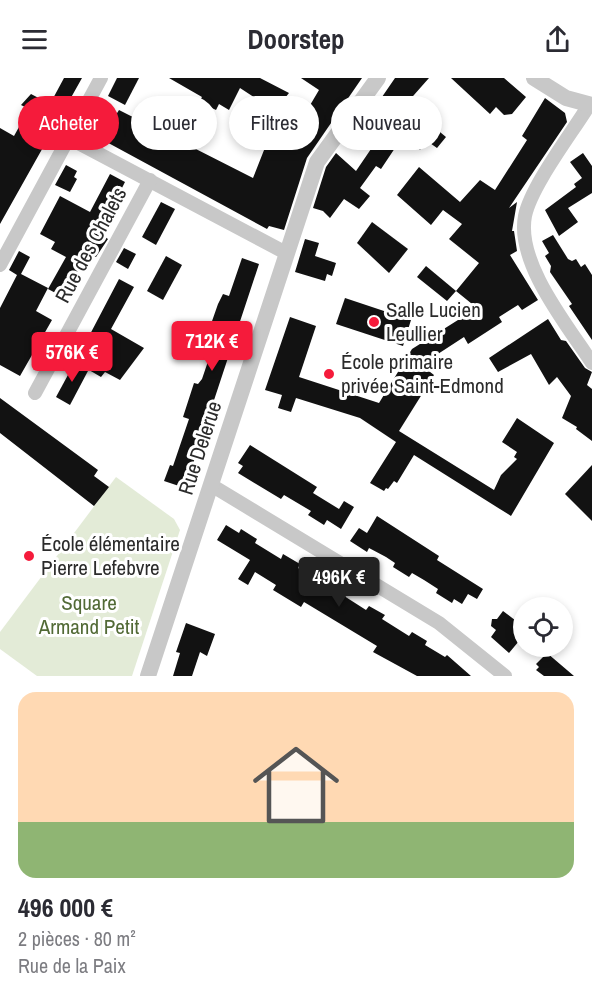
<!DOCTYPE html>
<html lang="fr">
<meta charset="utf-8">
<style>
:root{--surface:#fff;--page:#f2f2f3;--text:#2b2b33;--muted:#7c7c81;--line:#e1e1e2;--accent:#f51b3b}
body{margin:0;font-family:"Archivo Narrow",sans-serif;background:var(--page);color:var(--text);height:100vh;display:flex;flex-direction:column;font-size:22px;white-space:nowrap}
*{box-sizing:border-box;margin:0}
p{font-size:20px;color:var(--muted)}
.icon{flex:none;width:33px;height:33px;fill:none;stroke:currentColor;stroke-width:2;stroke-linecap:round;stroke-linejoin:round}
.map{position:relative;height:598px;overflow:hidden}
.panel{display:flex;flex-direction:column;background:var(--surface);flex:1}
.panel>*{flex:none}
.guide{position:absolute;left:18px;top:18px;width:556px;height:54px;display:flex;gap:12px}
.controls{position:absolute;left:513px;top:519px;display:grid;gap:12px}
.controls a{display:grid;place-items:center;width:60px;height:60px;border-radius:50%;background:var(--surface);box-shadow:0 3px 9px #0003;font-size:30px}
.price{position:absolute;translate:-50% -51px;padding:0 14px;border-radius:6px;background:var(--accent);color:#fff;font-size:20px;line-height:39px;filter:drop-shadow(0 2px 3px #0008)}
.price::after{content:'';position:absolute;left:50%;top:36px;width:18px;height:14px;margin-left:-9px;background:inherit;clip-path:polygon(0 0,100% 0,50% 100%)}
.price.selected{background:#222;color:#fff}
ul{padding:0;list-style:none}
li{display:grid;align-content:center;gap:12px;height:318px;padding:0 18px}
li+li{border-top:2px solid var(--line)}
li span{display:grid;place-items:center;height:186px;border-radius:18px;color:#555}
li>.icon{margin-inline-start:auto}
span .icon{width:108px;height:108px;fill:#fffc;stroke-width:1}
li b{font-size:26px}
.chip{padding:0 21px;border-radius:27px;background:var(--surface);box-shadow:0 3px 9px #0003;font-size:21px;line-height:54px}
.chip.selected{background:var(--accent);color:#fff}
header{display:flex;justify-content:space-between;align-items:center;height:78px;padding:0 18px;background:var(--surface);font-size:27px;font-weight:700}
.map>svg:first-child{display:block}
</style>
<header><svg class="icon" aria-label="menu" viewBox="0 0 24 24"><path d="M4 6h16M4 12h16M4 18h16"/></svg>Doorstep<svg class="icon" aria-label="share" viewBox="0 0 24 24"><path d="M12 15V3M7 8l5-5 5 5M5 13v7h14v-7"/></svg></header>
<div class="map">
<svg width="592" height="598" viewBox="0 0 592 598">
<rect width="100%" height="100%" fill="#fff"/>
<polygon fill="#e3ebd7" points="116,399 174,441 180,452 132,598 37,598 0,571 0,554"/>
<g fill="#121212">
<polygon points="64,0 82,0 0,146 0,50 14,58 29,31 21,27 31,16 50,26"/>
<polygon points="117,0 139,0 125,27 108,18"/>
<polygon points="169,0 260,0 289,15 285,20 306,34 319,12 301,0 362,0 307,80 284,152 269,148 267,151 101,61 119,32 253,100 266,67 262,65 264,61 246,51 260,23 240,10 229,32 219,26 216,32 199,24 202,19"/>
<polygon points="395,0 429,0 406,26 446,59 437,70 427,63 420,72 403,58 381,91 376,88 360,110 370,118 359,131 344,121 330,140 323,133 313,130 326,89 336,75 356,93 388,46 371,35"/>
<polygon points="451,0 504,0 526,19 512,36 504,37 496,29 490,36"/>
<polygon points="545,20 565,35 567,44 509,130 517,124 512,153 514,153 517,173 510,177 538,222 522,232 518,227 499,239 502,244 468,266 464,259 421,287 434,297 399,353 494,412 501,397 517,381 514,379 517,374 502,364 517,340 554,365 511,438 414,377 397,405 394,403 388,411 386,410 384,413 370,405 396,364 360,340 296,320 291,334 278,330 282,317 265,312 290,239 316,248 299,299 379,325 412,271 477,230 456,213 479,185 449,161 462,146 443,132 431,147 397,117 419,89 460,124 480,102 495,112 527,62 522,58"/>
<polygon points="583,75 592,88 592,115 568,130 578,144 559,158 545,132 576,109 574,106 582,100 570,84"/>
<polygon points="66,87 77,93 74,99 77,101 70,114 55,107"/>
<polygon points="110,96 125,104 99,155 108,161 96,179 88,175 63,219 48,211 66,179 51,171 55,164 40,156 60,118 90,134"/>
<polygon points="161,124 175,131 156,167 142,159"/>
<polygon points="372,144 408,171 389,195 357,165"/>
<polygon points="553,157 568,181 572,183 576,181 581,189 585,186 592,197 592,262 569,228 572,226 550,194 551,188 545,178 549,175 542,163"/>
<polygon points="305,161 319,165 315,178 336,185 332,198 327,196 325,203 295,194"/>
<polygon points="124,170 136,176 128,191 116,184"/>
<polygon points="19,173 30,179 21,196 48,210 36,233 52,242 20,298 0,287 0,230 17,197 9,192"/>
<polygon points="166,178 182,187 163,222 147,213"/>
<polygon points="242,180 259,186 185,410 164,403 170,387 173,388 189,341 183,339 194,305 198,306 202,301 219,251 219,248 211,246 218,226 223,216 229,218"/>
<polygon points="426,188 456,213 447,223 417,199"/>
<polygon points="119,201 134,209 111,251 144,270 120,302 105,294 101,299 89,292 101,269 87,262"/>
<polygon points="345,220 411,242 403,268 336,246"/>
<polygon points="548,241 561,262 566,263 585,290 592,294 587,307 592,311 592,363 576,351 577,349 562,340 571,318 557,299 549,307 531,276 498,294 489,280"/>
<polygon points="75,284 89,291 70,327 56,319"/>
<polygon points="0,320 98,392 94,398 109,409 94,428 0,355"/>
<polygon points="250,367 317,409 313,415 339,431 344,423 354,429 341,451 327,442 324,447 308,437 311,433 284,417 281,421 238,395 243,388 238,385"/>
<polygon points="592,387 592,443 565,416"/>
<polygon points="377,438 439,478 437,482 483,511 477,521 468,516 462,526 454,521 452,525 436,515 438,511 424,502 412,495 409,499 393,489 395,485 386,479 369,470 367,474 350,463 359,450 367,455"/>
<polygon points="226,447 239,455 241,451 257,461 255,465 281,481 283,476 300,486 298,490 325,506 327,502 343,512 341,516 366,532 369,528 385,537 382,541 409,558 412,554 427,563 425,567 445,579 447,577 471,598 417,598 373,574 377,568 304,524 301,529 273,512 276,507 255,494 248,507 238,501 250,482 217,462"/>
<polygon points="503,533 524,549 524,557 509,575 491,559 496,552 491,548 492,541 497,541"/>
<polygon points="186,545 215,556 207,578 200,574 192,598 173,598 180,575 176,574"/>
<polygon points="547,575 574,598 544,598 536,592 539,589 536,586"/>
</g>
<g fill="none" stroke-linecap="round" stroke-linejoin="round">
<g stroke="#c8c8c8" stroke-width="14">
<path d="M589,27C572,55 531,108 525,138C516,185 567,247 592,285"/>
<polyline points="69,60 286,175"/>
<polyline points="0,187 101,0"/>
<polyline points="35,315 150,102"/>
<polyline points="211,407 439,545 505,598"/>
</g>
<g stroke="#c8c8c8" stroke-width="16">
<polyline points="534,0 566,20 592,27"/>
<polyline points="148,598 317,84 378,0"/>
</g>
</g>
<g fill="#f51b3b" stroke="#fff" stroke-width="2">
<circle cx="374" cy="244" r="6"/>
<circle cx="329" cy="296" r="6"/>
<circle cx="29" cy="478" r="6"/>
</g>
<g text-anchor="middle" stroke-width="6" stroke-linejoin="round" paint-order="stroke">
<g font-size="21" fill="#2b2b2b" stroke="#fff">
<text transform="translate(91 167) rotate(-62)" y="7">Rue des Chalets</text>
<text transform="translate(200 370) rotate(-72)" y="7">Rue Delerue</text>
</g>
<g font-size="21" fill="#2b2b2b" stroke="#fff" text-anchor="start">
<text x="386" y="239">Salle Lucien<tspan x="386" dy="24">Leullier</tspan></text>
<text x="341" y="291">École primaire<tspan x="341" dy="24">privée Saint-Edmond</tspan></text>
<text x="41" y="473">École élémentaire<tspan x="41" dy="24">Pierre Lefebvre</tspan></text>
</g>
<g font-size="21" fill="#526a36" stroke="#fff">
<text x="89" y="532">Square<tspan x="89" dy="24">Armand Petit</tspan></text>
</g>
</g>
</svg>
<div class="controls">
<a><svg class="icon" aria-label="locate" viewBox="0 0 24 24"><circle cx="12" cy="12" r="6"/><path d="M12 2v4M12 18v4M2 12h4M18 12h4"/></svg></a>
</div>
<b class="price" style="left:212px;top:294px">712K €</b>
<b class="price" style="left:72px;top:305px">576K €</b>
<b class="price selected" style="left:339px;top:530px">496K €</b>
<div class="guide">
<a class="chip selected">Acheter</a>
<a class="chip">Louer</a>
<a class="chip">Filtres</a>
<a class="chip">Nouveau</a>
</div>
</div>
<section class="panel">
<ul>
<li><span style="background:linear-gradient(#ffd9b3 70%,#8fb573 0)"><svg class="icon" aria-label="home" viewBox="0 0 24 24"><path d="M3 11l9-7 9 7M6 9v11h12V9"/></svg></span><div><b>496 000 €</b><p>2 pièces · 80 m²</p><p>Rue de la Paix</p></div></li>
</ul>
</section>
